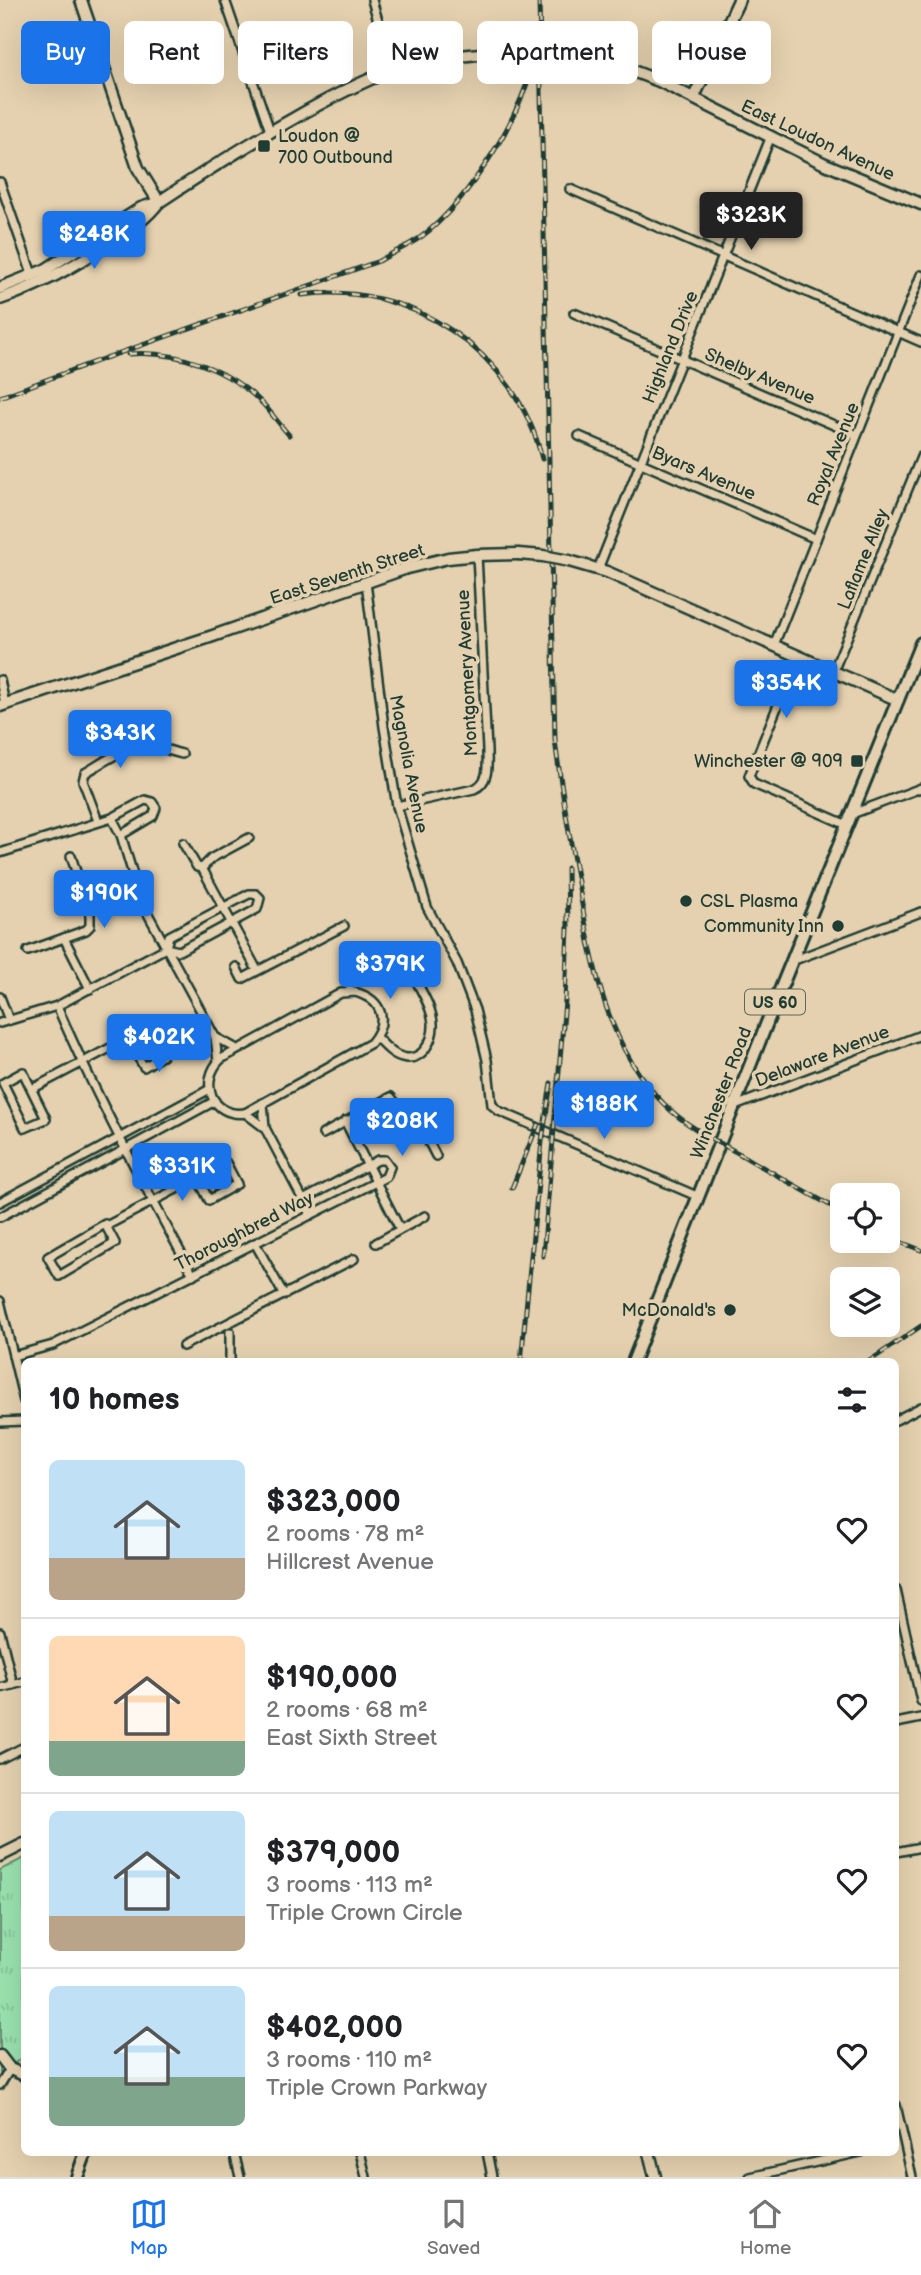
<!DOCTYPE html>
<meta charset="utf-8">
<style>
:root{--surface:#fff;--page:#f2f2f2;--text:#202124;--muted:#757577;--line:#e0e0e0;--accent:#1a73e8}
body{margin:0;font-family:"Balsamiq Sans",sans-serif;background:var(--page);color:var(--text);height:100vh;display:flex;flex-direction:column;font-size:26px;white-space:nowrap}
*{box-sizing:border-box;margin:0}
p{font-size:23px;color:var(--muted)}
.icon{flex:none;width:38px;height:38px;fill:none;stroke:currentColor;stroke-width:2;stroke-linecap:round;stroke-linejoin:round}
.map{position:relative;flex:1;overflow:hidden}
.drawer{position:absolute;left:21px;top:1358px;width:878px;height:798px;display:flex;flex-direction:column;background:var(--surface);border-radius:10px;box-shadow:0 7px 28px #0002}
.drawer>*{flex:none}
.hud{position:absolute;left:21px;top:21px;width:880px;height:63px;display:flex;gap:14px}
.buttons{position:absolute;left:830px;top:1183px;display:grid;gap:14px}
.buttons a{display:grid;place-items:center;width:70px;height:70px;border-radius:10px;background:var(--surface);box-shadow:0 7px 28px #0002;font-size:35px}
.price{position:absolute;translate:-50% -60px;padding:0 16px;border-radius:7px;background:var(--accent);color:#fff;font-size:23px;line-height:46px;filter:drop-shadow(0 2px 4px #0008)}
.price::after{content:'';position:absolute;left:50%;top:42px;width:21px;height:16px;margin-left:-10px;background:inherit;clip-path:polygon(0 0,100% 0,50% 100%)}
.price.current{background:#222;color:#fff}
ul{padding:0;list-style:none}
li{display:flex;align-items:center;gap:21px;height:175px;padding:0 28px}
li+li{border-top:2px solid var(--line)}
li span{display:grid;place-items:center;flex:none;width:196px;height:140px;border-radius:10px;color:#555}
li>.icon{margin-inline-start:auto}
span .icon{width:84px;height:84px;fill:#fffc;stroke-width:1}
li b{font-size:30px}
h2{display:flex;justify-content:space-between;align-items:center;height:84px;padding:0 28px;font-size:30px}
.chip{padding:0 24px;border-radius:10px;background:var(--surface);box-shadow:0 7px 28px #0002;font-size:24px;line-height:63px}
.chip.current{background:var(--accent);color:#fff}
.tab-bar{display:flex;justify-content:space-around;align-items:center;height:98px;border-top:2px solid var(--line);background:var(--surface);font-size:19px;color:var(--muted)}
.tab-bar a{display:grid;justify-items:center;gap:4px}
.tab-bar .current{color:var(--accent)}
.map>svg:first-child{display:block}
</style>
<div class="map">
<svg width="921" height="2177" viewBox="0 0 921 2177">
<defs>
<pattern id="park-tufts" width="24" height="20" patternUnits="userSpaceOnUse" patternTransform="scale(1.75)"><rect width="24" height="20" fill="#9ae1ae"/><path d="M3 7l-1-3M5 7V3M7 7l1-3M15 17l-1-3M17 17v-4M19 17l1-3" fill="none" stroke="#84c296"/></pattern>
</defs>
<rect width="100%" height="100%" fill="#e5d1af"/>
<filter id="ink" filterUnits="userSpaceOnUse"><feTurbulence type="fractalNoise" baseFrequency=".0143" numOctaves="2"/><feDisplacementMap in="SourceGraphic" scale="14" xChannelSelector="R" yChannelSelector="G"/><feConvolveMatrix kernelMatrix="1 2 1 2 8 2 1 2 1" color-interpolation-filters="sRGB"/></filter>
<g filter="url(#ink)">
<polygon fill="url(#park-tufts)" stroke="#5c8f71" stroke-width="2" points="24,1858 24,2062 19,2060 0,2074 0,1870"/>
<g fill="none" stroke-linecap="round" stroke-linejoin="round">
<g stroke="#1f3d34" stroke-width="12">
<g id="street">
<polyline points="225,0 270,131"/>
<polyline points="372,0 384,41 396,69"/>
<polyline points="0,182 33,277"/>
<polyline points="570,189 921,342"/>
<polyline points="574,313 857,435"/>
<polyline points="579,436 816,539"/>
<polyline points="598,569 771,136"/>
<polyline points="366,582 384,727 397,806 427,907 457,963 475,1010 487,1060 492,1105 499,1111 699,1197"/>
<polyline points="774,645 921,275"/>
<polyline points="798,656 749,776 754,784 847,825"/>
<polyline points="833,672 921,457"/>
<polyline points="0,680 5,704"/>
<path d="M397,806L474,789C490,782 487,765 487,750L477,555"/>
<polyline points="852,814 921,788"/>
<polyline points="112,818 121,835 141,901 215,1037"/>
<path d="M98,821L83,781L85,773C104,762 130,742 154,746C163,748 173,752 182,754"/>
<polyline points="183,843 197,867 202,868 257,970"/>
<polyline points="0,853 112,818 145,800 152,802 156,808 153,816 121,835"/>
<polyline points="202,868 212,858 249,838"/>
<polyline points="64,938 90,989"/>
<polyline points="28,951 86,930 90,926 90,915 71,856"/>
<polyline points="792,961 921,912"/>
<polyline points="236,967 242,979 344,926"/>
<path d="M350,992C350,975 345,951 368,948C396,945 406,961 417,982C423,995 432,1008 433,1023C434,1040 422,1063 402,1057C392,1055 383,1044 376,1037"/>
<path d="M355,992C383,1000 389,1021 371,1043L245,1113C212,1118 198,1081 221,1059L341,993Z"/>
<polyline points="0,997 9,1020"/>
<path d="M57,1006C97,1099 145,1187 193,1275"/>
<polyline points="0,1023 57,1006 166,948 179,951 257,909 260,898 256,894 249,894 169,936 166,948"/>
<polyline points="218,1061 215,1037 237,1049"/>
<polygon points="23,1072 46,1119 25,1128 3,1083"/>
<polyline points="32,1089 148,1028 162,1056 144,1067 127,1039"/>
<polyline points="735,1106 921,1035"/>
<polyline points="245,1113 265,1128 263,1103"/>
<polyline points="345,1121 400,1229"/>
<polyline points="265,1128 311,1215"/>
<polyline points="323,1134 391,1097 402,1112 419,1123 436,1156"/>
<polyline points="0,1202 210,1089"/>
<polyline points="0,1217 215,1101"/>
<polyline points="106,1226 115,1243 59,1276 48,1257 105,1224 106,1226 226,1163 237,1184 209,1200 198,1179"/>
<polyline points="255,1243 284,1295"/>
<polyline points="376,1243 425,1216"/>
<polyline points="0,1301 24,1401"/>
<polyline points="183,1346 354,1259"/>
<polyline points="13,1356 53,1345 386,1177 390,1167 385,1160 378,1160 303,1200"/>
<polyline points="230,1362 230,1332"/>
<polyline points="896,1420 921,1407"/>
<polyline points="0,1422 24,1421"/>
<polyline points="896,1590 921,1701"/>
<polyline points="0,1632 13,1685"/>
<polyline points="0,1688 24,1682"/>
<polyline points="896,1723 921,1718"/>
<polyline points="0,1759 24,1747"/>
<polyline points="896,1852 921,1847"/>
<polyline points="0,2085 10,2069"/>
<polyline points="896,2105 912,2177"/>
<polyline points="234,2152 240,2177"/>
<polyline points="360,2152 366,2177"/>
<polyline points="487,2152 492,2177"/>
<polyline points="750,2177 861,2152"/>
</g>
</g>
<g stroke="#1f3d34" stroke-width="15">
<g id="secondary">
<polyline points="81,0 138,168 159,202"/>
<polyline points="568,55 625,68 659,81 823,163 921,204"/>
<polyline points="694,97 739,0"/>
<path d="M0,288L45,270L141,208L159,202C207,170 255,140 305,112C334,96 364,80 396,69C432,58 469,54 507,52"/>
<path d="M0,299C41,285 77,265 112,241C130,229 146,219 159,202"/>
<polyline points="569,561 607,572 898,700"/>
<polyline points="0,706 210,637 407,568 448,558 477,555 518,554"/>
<polyline points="0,1856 24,1844"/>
<polyline points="0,2056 10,2069 24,2075"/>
<polyline points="649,2152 655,2177"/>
</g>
</g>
<g stroke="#1f3d34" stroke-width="16">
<g id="primary">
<polyline points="633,1362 770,1015 921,643"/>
<polyline points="77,2177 86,2152"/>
</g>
</g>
<use href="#street" stroke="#e5d1af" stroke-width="7"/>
<use href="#secondary" stroke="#e5d1af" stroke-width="10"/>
<use href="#primary" stroke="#e5d1af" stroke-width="10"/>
<g stroke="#1f3d34" stroke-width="5">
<g id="rail">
<path d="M539,0L555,740C561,787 569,834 578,882C592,961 605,1046 665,1105C686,1126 714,1140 740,1154C774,1174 808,1193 842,1212"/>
<path d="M302,295C410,280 517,353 542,459"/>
<path d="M128,354C178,350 229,369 264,405C273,415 280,425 289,435"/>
<path d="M0,397L97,361L379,261C392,253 408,246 421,237C468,203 528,108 535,51"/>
<polyline points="512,1188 538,1124"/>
<polyline points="887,1237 921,1250"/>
<polyline points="543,1256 565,1001 568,928 567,868"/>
<polyline points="521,1362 542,1141 551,1083"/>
<polyline points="868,1362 921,1326"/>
</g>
</g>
<use href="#rail" stroke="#e5d1af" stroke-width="2.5" stroke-dasharray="8" stroke-linecap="butt"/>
<g stroke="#1f3d34" stroke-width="15" stroke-linecap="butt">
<g id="secondary-bridge">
<polyline points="507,52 568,55"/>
<polyline points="518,554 543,556 569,561"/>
</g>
</g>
<use href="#secondary-bridge" stroke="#e5d1af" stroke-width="10"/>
</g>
</g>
<g fill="#1f3d34" stroke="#e5d1af" stroke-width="2.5">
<rect x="257" y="139" width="14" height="14" rx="3.5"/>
<rect x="850" y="754" width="14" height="14" rx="3.5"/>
<circle cx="686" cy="901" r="7"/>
<circle cx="838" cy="926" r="7"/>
<circle cx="730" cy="1310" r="7"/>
</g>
<g text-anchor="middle" stroke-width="7" stroke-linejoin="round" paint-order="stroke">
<rect fill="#e5d1af" stroke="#5a6959" stroke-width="2" x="745" y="989.5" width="60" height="25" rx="5"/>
<g font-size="16" font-weight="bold" fill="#1f3d34">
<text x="775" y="1008">US 60</text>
</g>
<g font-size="18" fill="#1f3d34" stroke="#e5d1af" text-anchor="end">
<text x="278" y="142" text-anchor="start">Loudon @<tspan x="278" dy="21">700 Outbound</tspan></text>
<text x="843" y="767">Winchester @ 909</text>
<text x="700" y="907" text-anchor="start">CSL Plasma</text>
<text x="824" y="932">Community Inn</text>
<text x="716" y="1316">McDonald's</text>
</g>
<g font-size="18" fill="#1f3d34" stroke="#e5d1af">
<text transform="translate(818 140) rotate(25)" y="6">East Loudon Avenue</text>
<text transform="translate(670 347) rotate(-68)" y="6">Highland Drive</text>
<text transform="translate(760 376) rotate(23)" y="6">Shelby Avenue</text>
<text transform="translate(833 454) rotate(-68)" y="6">Royal Avenue</text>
<text transform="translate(704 473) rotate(23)" y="6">Byars Avenue</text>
<text transform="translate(863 559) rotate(-68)" y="6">Laflame Alley</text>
<text transform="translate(347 574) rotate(-18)" y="6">East Seventh Street</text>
<text transform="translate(467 673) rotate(-93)" y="6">Montgomery Avenue</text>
<text transform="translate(409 764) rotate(79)" y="6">Magnolia Avenue</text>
<text transform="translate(822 1056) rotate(-21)" y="6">Delaware Avenue</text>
<text transform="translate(721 1093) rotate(-69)" y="6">Winchester Road</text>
<text transform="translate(244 1231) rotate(-27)" y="6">Thoroughbred Way</text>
</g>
</g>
</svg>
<div class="buttons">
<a><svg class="icon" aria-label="locate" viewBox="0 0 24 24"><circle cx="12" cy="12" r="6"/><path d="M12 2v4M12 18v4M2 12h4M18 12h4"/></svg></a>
<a><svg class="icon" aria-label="layers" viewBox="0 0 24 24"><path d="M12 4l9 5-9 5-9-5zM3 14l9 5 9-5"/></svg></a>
</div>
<b class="price current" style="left:751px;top:252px">$323K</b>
<b class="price" style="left:94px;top:271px">$248K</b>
<b class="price" style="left:786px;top:720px">$354K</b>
<b class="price" style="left:120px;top:770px">$343K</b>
<b class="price" style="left:104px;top:930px">$190K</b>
<b class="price" style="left:390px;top:1001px">$379K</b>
<b class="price" style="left:159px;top:1074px">$402K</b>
<b class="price" style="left:604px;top:1141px">$188K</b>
<b class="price" style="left:402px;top:1158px">$208K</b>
<b class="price" style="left:182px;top:1203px">$331K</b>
<div class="hud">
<a class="chip current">Buy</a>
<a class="chip">Rent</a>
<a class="chip">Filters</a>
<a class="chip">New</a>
<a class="chip">Apartment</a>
<a class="chip">House</a>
</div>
<section class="drawer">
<h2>10 homes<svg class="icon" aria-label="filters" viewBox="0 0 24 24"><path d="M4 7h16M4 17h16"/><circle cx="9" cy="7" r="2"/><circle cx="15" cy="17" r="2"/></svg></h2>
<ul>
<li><span style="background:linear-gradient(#bfe0f5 70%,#b9a48a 0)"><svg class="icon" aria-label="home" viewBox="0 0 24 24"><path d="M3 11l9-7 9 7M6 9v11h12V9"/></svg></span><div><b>$323,000</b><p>2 rooms · 78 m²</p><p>Hillcrest Avenue</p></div><svg class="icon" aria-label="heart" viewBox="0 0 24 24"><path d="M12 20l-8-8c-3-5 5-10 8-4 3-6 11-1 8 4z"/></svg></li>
<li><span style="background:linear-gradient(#ffd9b3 75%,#7fa58c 0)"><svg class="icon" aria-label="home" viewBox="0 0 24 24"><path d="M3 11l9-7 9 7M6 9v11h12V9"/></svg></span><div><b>$190,000</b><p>2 rooms · 68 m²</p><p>East Sixth Street</p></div><svg class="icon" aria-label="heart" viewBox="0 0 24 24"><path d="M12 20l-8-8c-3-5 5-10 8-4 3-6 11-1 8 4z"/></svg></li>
<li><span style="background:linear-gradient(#bfe0f5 75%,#b9a48a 0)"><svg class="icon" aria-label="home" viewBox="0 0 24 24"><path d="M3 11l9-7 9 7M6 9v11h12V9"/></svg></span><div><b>$379,000</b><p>3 rooms · 113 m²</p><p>Triple Crown Circle</p></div><svg class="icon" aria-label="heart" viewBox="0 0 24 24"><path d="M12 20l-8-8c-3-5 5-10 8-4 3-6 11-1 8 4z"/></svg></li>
<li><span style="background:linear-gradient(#bfe0f5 65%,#7fa58c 0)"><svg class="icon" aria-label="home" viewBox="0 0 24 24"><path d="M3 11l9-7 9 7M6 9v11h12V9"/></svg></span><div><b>$402,000</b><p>3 rooms · 110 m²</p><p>Triple Crown Parkway</p></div><svg class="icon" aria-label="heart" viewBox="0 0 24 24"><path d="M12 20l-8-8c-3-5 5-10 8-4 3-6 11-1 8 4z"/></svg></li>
</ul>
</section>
</div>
<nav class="tab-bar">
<a class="current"><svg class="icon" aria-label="map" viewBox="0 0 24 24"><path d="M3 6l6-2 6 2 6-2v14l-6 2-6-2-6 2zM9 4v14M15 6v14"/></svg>Map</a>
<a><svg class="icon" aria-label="saved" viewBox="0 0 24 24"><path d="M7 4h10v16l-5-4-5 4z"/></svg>Saved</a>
<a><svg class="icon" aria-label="home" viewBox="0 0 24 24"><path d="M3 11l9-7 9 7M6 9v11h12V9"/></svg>Home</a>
</nav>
